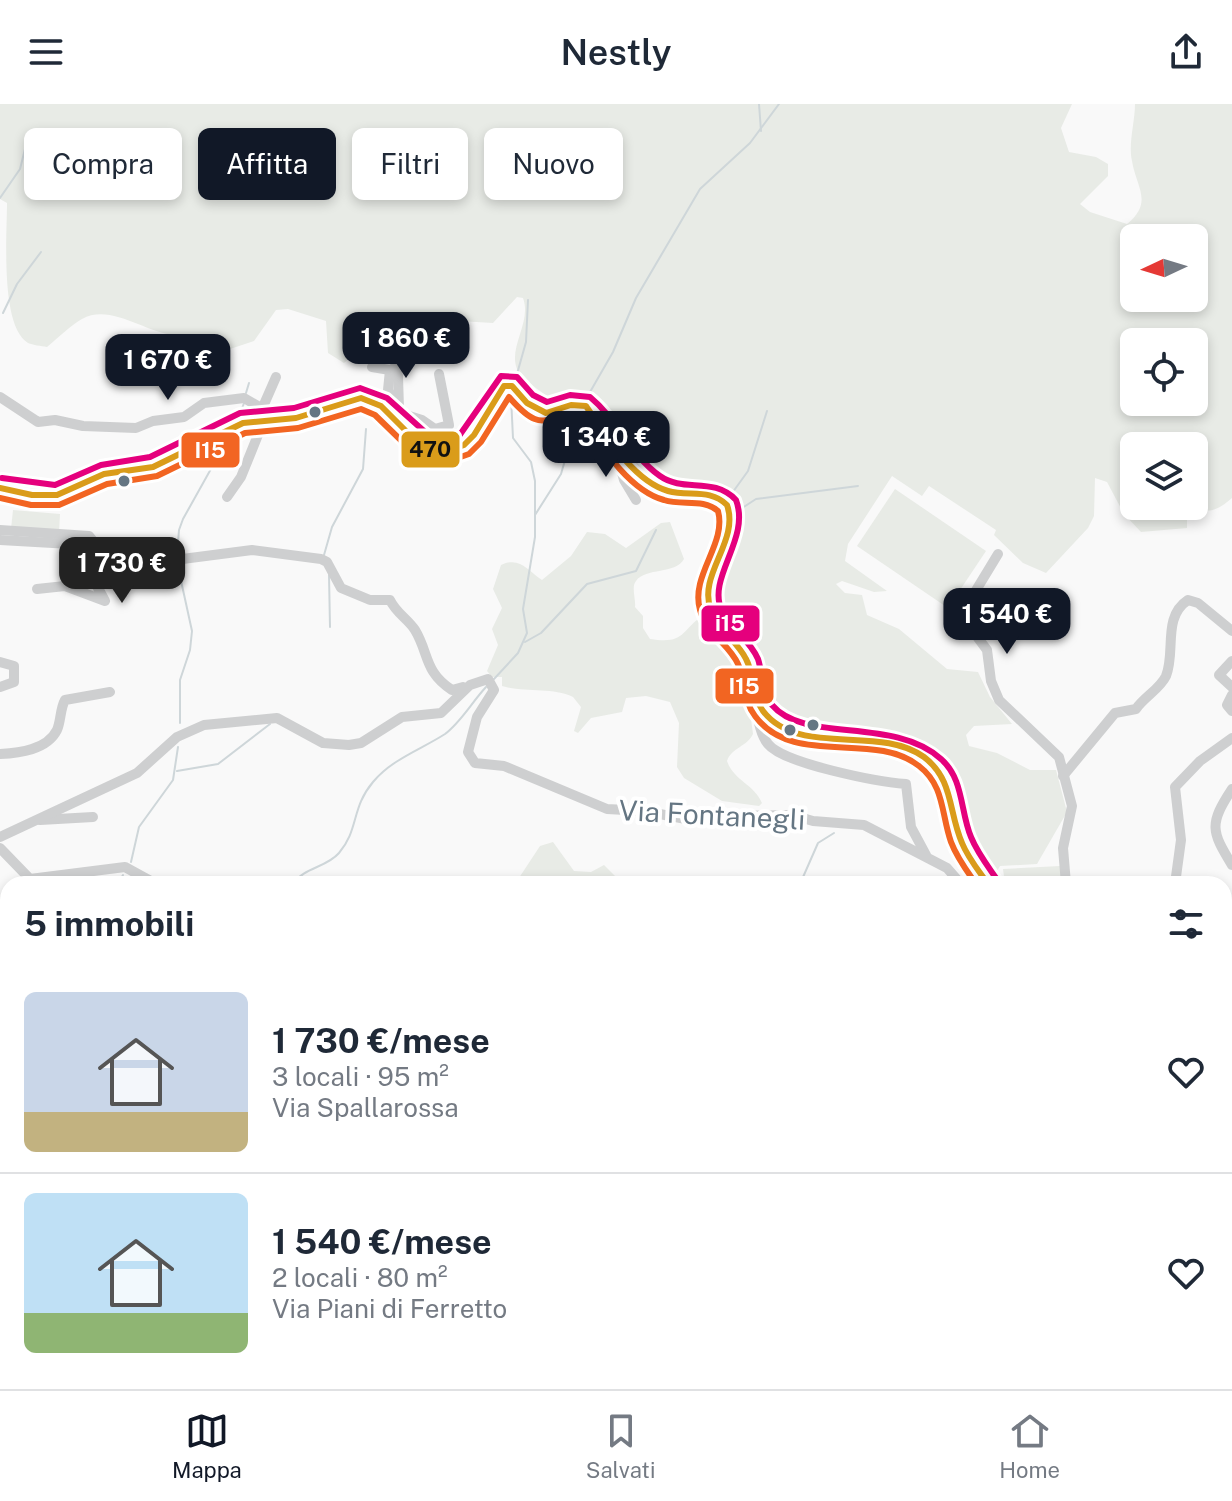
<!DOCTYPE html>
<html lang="it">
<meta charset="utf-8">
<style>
:root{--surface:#fff;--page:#f2f2f3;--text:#1f2937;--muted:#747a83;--line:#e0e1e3;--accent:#111827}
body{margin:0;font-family:"Public Sans",sans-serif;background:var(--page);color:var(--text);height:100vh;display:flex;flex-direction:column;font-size:30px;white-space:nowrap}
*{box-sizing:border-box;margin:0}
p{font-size:26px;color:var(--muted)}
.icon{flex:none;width:44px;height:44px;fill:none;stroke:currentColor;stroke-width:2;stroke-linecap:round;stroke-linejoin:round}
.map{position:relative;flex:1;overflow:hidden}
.drawer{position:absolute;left:0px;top:772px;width:1232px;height:514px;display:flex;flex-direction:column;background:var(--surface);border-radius:24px 24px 0 0;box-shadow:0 4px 12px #0003}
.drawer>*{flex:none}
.guide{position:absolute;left:24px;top:24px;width:800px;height:72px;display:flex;gap:16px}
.needle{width:52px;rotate:266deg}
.buttons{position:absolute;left:1120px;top:120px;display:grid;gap:16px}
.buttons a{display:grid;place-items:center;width:88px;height:88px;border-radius:12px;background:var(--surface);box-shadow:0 4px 12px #0003;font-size:40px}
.price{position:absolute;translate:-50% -68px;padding:0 18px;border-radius:16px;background:var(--accent);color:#fff;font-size:26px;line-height:52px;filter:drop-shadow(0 2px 4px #0008)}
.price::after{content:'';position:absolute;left:50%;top:48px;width:24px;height:18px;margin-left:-12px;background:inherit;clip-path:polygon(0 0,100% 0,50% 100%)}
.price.on{background:#222;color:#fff}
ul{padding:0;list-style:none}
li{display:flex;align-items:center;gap:24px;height:200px;padding:0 24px}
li+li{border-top:2px solid var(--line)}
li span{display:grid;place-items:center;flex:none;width:224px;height:160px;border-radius:12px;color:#555}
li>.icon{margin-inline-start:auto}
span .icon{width:96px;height:96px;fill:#fffc;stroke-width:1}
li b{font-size:34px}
h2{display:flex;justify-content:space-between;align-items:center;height:96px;padding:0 24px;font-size:34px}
.tag{padding:0 28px;border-radius:12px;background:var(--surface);box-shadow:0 4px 12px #0003;font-size:28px;line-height:72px}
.tag.on{background:var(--accent);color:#fff}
header{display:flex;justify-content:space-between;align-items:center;height:104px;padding:0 24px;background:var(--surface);font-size:36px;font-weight:600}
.dock{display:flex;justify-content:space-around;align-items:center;height:112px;border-top:2px solid var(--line);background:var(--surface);font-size:22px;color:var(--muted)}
.dock a{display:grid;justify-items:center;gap:4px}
.dock .on{color:var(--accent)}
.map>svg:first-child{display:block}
</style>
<header><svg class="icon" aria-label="menu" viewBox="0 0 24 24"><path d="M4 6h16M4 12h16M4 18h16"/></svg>Nestly<svg class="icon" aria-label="share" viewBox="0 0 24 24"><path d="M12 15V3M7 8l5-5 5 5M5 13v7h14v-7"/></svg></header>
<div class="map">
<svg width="1232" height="1285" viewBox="0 0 1232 1285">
<rect width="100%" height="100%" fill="#f9f9f9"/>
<g fill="#e8ebe6" fill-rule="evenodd">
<path d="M0,0H1072L1061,24L1069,48L1096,53L1108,60V72L1080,100L1090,108L1127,120C1154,98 1136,83 1132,57C1128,40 1135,18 1135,0H1232V394C1219,405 1211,410 1195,404L1187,412V424L1141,428L1124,410L1107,378L1095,374L1094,412L1088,424L1046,469L1023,459L994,431L996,426L929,382L922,392L892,372L848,440L845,457L887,487L874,488L842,477L836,480L845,489L862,491L867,511L899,525L947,565L978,568L990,593L1012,620L974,622L966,631L969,642L997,649L1030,666H1056L1067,708L1037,760L1000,762L995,771H991C980,758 970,746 964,730C952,704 957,670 931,652C883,618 806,644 763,600C756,581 758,560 746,542C736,528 717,518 713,499C707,467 748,439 736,406C725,376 680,384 657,370C625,350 613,313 583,291L547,292C538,285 521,275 517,265C508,243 532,218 523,194L517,193L493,219L443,216L383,224L344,259L328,249L326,217L288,205L276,206L254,237L224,247L200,272L187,269L174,231C144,228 110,199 82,215C70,222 58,234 47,243C41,242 33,241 28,239C0,222 7,132 7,99L0,95ZM1134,134H1194V194H1134ZM1134,238H1194V298H1134ZM1134,342H1194V402H1134Z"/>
<polygon points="895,385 986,447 948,504 857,442"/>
<polygon points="13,406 60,410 59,429 11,425"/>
<path d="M670,418L684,455C675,471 646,463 636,477C631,483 636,495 635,503L643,512V524L650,535C685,540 679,529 704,510L730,537L744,562L753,630C747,643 732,643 727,657C734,677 754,680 762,699L759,702L722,697L684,674L677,663L679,619L670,598L646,592L626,594L622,608L591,614L578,629L574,627L581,603L573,593C552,583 524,589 502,582V573H492L487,567L498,541L492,525L502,504L493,485L501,461C520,452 528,467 542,476L571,452L587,428L605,430L626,444L661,419Z"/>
<polygon points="553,738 574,767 591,768 604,761 623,780 515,780 540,742"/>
<polygon points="1060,762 1064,780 1005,780 1003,765"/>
<polygon points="2,1024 8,1028 8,1278 993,1278 985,1285 0,1285"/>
<polygon points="1232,1024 1232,1285 1025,1285 1041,1278 1224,1278 1224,1034"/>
</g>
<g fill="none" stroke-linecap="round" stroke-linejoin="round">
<g stroke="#ced6d9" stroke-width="2">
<polyline points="759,0 761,27"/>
<polyline points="0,94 20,65 27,37"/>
<polyline points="3,209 17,180 41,148"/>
<polyline points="517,270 526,238 528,196"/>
<polyline points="246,289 249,279"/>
<polyline points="586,295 613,248 636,194 700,85 750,39 779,0"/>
<polyline points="238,316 244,299"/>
<polyline points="730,392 748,367 767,307"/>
<polyline points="739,406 756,395 858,382"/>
<polyline points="535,411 561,370 576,318"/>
<polyline points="177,451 179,426 183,415 231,329"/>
<polyline points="324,451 332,423 363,365 366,325"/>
<polyline points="178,463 192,527 190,546 180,576 180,619"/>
<polyline points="329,471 330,523"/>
<polyline points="525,538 541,529 587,480 636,467 656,426"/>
<polyline points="494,575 518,549 527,529 523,505 535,433 535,377 531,358 513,334 511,293"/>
<polyline points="177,667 218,660 270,620"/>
<polyline points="131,758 139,723 173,676 178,643"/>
<polyline points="118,780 123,771"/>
<path d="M293,780C304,763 326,764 339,749C359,726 351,704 373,678C392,655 422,645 445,630C461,618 472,598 486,583"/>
<polyline points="800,780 818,739 834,729"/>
<polyline points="0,1105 8,1103"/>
<polyline points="689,1278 691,1285"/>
</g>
<g stroke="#cecfd0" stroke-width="10">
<polyline points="392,246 398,272 399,305 395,307"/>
<polyline points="372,263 390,266 388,286 393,295 381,302"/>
<polyline points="0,293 38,318 55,316 83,322 136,324 153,317 184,313 204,299 244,294 280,315"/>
<polyline points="262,305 276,273"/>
<polyline points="387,305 422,316 435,325 449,321 439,270"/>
<polyline points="614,341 624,376 636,396"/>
<path d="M0,384L32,391H57L104,370L153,363L219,328L243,319L296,314L361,294L381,302L418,339L431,346H450L464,341L474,331L504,282H512L527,299L546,309L571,301L586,302C605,330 630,364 658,383C677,396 712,380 727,401C740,419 709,466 708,492C708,520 733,530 745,552C757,572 749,595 768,612C814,652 897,617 938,665C955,684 952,716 962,739C969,754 979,767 988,780"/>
<polyline points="227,393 241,373 264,316"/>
<path d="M0,426L89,432L110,458L125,467L154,464L167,457L252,446L321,455L327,458L341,484L370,496H390C396,509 408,515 415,526C429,549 424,568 452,586L463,583"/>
<polyline points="0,436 88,441 122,490"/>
<polyline points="998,450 961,511 987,546 991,577 999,596 1059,653 1072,702 1063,744 1066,780"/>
<polyline points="37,485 65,482 105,497 78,447 67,440"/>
<polyline points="1232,557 1219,571 1232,583"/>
<polyline points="0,558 14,562 14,578 0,583"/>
<polyline points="1232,591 1227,601 1232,607"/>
<path d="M756,598C757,611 759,629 768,640C784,660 879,678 906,680L911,723L926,751"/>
<path d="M0,650C19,649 47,646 57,626C61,617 60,605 65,596L110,588"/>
<path d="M1063,672L1115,609L1136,605C1144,593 1160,585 1166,572C1176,548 1162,513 1188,496L1198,499L1232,527"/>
<path d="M1232,685C1209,720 1211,727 1232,761"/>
<polyline points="40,716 93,713"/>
<polyline points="0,733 137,669 177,633 204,621 277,614 323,639 349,641 361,639 402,613 441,609 470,581 488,575 494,586 477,613 468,648 475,659 504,662 607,705 644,707 691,716 720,712 792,711 813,717 864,721 947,764 961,780"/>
<polyline points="0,744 30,775 125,763 156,780"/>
<polyline points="1175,780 1181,736 1175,683 1200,657 1232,634"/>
<polyline points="1224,943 1232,945"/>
<polyline points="229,1278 257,1281 271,1278"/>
<polyline points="146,1285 158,1278"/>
<polyline points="1014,1285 1029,1278"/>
</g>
<g stroke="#fff" stroke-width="12">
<path id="bus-1" d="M0,384L32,391H57L104,370L153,363L243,319L296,314L361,294L381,302L418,339L431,346H450L464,341L474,331L504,282H512L527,299L546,309L571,301L586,302C605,330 633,377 668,387C689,393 710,384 727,401C740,437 697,471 711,506C718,526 737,537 746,555C755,572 752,592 763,607C799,654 879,620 924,653C954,676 948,707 962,739C968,754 979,767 988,780"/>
</g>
<g stroke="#fff" stroke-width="12">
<path id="bus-2" d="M0,394L31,401H59L107,380L157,372L245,329L298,324L361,305L375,311L413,348L429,356H452L469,350L481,338L509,293C544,333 543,309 581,312C600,340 628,386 664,396C682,402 703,394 718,407C727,440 690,471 700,506C706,529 729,540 738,560C746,577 743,597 755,612C793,664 873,626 919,662C945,682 941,710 951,738C957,754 967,767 976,780"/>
</g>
<g stroke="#fff" stroke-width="12">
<path id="bus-3" d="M2,374L55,381L101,361L150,353L240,309L294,304L360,284L387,294L434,336L459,332L501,272L517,273L533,291L547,298L570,291L590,293C617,315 630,351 660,372C684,389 713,372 736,396C751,435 706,474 722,507C731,525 750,536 758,555C763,570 761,589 772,601C805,640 893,612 941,655C964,675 960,707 971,733C977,748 987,761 996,774"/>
</g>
<use href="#bus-1" stroke="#da9c1a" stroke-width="6"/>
<use href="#bus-2" stroke="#f26522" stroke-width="6"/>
<use href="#bus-3" stroke="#e5007d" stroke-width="6"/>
</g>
<g fill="#657683" stroke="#fff" stroke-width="3">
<circle cx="315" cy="308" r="7"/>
<circle cx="124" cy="377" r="7"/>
<circle cx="813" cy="621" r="7"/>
<circle cx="790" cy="626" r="7"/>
</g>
<g text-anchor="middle" stroke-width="8" stroke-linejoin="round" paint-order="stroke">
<g font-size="28" fill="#657683" stroke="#fff">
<text transform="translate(712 711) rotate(3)" y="10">Via Fontanegli</text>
</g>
</g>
<g stroke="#fff" stroke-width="3">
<rect x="400" y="326" width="61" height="39" rx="8" fill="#da9c1a"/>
<rect x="180" y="327" width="61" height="38" rx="8" fill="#f26522"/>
<rect x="700" y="500" width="61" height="39" rx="8" fill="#e5007d"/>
<rect x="714" y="563" width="61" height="38" rx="8" fill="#f26522"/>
</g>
<g font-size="22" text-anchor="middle" font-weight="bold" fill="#fff">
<text x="210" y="354">I15</text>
<text x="730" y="527">i15</text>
<text x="744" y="590">I15</text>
</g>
<g font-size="22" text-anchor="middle" font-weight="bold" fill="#111">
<text x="430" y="353">470</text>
</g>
</svg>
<div class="buttons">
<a><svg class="needle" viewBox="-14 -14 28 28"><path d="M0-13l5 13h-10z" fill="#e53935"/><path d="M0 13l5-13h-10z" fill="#747a83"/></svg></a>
<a><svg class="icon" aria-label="locate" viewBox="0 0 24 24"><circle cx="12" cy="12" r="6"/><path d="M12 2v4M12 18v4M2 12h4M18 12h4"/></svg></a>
<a><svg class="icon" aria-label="layers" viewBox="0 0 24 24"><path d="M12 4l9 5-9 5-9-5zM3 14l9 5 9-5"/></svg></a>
</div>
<b class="price" style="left:406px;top:276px">1 860 €</b>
<b class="price" style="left:168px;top:298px">1 670 €</b>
<b class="price" style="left:606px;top:375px">1 340 €</b>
<b class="price on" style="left:122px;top:501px">1 730 €</b>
<b class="price" style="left:1007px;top:552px">1 540 €</b>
<div class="guide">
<a class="tag">Compra</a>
<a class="tag on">Affitta</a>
<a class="tag">Filtri</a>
<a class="tag">Nuovo</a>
</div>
<section class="drawer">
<h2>5 immobili<svg class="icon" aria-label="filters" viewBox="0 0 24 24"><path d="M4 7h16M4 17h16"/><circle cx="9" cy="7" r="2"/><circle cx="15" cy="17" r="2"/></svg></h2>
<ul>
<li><span style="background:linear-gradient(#c9d6e8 75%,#c2b280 0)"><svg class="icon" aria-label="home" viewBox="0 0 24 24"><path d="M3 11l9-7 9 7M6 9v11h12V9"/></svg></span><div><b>1 730 €/mese</b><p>3 locali · 95 m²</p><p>Via Spallarossa</p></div><svg class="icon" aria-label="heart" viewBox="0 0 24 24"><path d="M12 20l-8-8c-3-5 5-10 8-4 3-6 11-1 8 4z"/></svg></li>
<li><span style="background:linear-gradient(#bfe0f5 75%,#8fb573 0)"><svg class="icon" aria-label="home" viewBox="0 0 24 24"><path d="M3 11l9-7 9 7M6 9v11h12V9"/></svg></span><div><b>1 540 €/mese</b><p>2 locali · 80 m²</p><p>Via Piani di Ferretto</p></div><svg class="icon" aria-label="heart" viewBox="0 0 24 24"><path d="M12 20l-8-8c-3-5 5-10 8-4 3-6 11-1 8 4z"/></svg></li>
</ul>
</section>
</div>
<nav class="dock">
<a class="on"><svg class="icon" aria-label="map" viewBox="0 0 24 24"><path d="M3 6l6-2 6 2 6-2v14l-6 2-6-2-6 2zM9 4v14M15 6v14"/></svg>Mappa</a>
<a><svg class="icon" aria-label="saved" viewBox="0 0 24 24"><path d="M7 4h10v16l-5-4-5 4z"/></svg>Salvati</a>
<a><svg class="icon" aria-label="home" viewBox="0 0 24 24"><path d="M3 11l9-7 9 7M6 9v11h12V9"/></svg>Home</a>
</nav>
